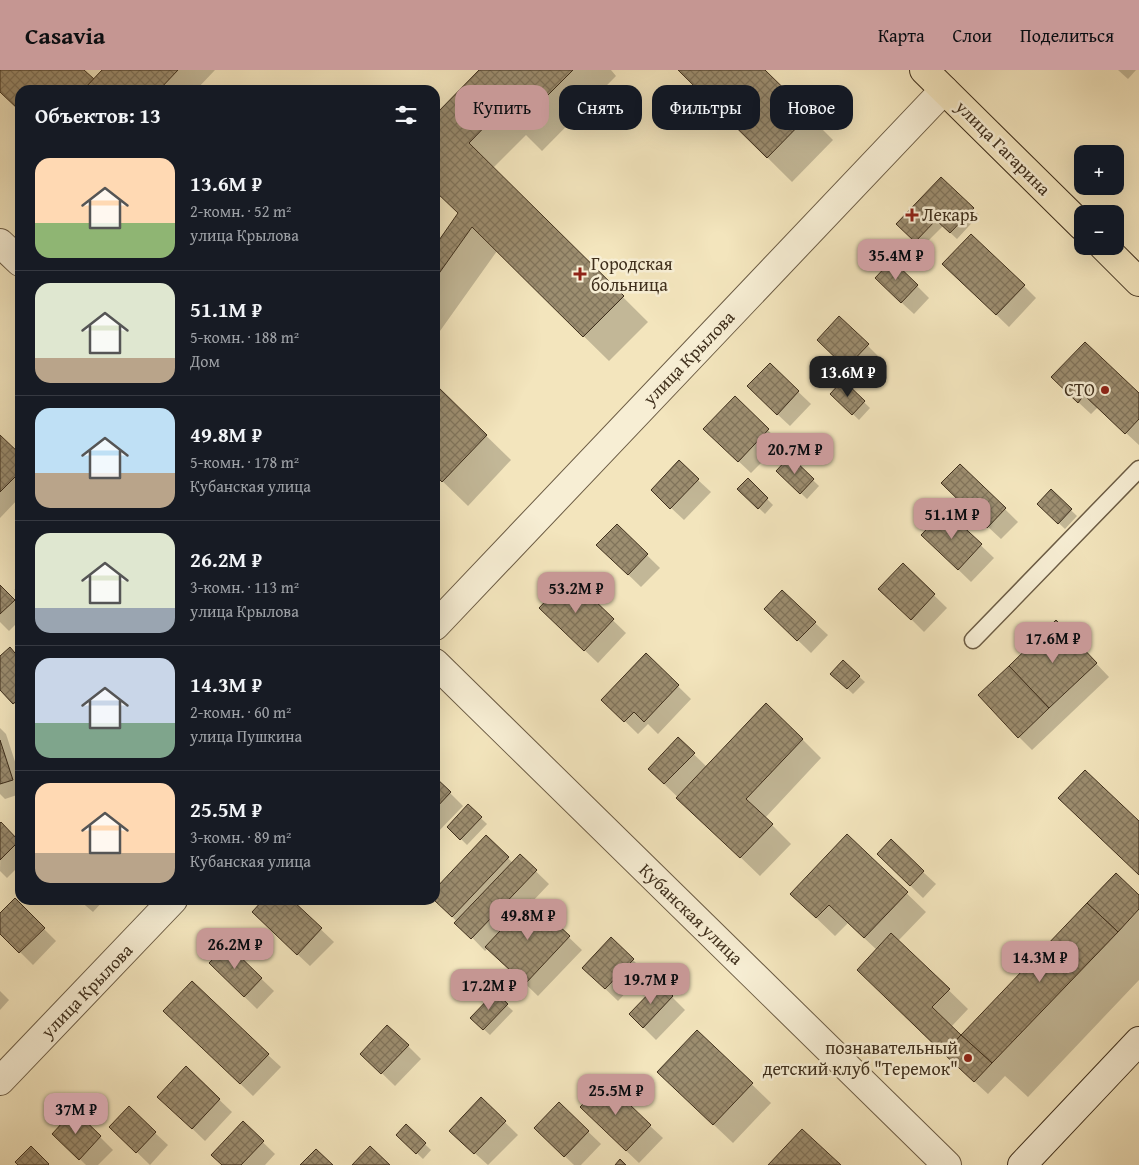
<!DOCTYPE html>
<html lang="ru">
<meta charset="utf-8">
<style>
:root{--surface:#171b24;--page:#242831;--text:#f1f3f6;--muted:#9ea1a6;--line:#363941;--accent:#c59692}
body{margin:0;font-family:"Gentium Book Plus",serif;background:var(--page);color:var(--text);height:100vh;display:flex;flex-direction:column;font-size:19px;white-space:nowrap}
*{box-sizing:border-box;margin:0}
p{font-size:16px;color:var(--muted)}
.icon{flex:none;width:28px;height:28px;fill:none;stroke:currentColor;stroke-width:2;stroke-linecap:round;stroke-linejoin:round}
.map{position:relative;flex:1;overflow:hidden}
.side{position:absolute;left:15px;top:15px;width:425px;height:820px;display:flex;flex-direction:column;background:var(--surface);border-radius:15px;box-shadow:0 5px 20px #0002}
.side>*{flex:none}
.banner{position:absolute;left:455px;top:15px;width:475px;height:45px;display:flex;gap:10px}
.controls{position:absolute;left:1074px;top:75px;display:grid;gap:10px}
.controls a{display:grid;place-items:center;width:50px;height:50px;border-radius:10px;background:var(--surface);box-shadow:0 5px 20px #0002;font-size:25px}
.price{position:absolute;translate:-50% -42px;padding:0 11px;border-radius:10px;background:var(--accent);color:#111;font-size:16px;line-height:32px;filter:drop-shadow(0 1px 2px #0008)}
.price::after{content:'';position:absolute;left:50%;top:30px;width:15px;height:11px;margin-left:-8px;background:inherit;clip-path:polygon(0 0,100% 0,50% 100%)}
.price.selected{background:#222;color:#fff}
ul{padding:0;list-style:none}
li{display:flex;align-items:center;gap:15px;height:125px;padding:0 20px}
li+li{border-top:1px solid var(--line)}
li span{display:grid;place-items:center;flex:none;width:140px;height:100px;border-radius:15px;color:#555}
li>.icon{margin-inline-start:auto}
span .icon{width:60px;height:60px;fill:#fffc;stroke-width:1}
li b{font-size:21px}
h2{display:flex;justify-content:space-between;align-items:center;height:60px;padding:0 20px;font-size:21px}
.pill{padding:0 18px;border-radius:15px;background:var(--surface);box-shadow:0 5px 20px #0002;font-size:18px;line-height:45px}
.pill.selected{background:var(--accent);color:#111}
header{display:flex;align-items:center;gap:30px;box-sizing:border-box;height:70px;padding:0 25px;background:var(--accent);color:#111}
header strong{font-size:24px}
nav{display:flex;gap:28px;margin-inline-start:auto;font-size:18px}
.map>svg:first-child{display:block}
</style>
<header>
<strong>Casavia</strong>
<nav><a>Карта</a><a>Слои</a><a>Поделиться</a></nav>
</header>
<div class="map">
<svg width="1139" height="1095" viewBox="0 0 1139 1095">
<defs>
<pattern id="building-cross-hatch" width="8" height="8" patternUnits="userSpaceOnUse" patternTransform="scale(1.25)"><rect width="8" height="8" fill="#9d8e70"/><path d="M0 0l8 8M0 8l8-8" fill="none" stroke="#81745b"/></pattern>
</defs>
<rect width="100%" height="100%" fill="#f3e5bd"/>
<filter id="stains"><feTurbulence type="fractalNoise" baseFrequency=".004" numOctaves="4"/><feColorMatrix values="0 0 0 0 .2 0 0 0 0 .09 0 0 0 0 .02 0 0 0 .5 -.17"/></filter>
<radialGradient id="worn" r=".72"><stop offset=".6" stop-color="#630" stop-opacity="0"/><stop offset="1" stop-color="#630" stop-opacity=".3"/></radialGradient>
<g fill="#0003">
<polygon points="0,0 83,0 94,11 104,0 215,0 196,20 20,20 20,40 0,21"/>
<polygon points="481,0 611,0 616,6 542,81 526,65 493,98 648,252 609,291 497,181 435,268 435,179 460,143 435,119 435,47"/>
<polygon points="679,0 763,0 833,70 792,112"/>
<polygon points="1118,0 1136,0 1128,9"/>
<polygon points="941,109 979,145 957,169 943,156 922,177 898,154"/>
<polygon points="956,206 1024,216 1036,228 1009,257"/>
<polygon points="917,216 929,228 914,244 889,221"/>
<polygon points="840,248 880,288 860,310 831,283"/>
<polygon points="770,295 811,334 790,356 761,329"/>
<polygon points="843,312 870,338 859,350 832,324"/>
<polygon points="435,316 511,390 468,436 435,404"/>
<polygon points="1065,320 1139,325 1139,375 1098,337 1091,344"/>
<polygon points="735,328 781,373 751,403 718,372"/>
<polygon points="0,366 20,386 20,427 0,448"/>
<polygon points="790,388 819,416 807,429 778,401"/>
<polygon points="960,395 1018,452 1001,469 955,426"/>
<polygon points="698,410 711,422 684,450 652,420"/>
<polygon points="748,410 773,435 765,444 739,419"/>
<polygon points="1051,421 1077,446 1065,459 1039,434"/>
<polygon points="945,441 994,488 971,512 936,478"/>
<polygon points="617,456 660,498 641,517 611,488"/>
<polygon points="903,495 947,538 924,562 893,531"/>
<polygon points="569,508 626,563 598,593 553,550"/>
<polygon points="0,516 20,536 20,550 9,561 0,552"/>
<polygon points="766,539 815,553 828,565 811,583"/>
<polygon points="1069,565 1109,607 1032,680 1019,667"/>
<polygon points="646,585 691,629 658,664 648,654 638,664 603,630"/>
<polygon points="0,588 20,590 20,639 0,618"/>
<polygon points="843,592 865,612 853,624 832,604"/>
<polygon points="0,658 6,664 20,707 20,724 5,729 0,724"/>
<polygon points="678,669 707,697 802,669 821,688 765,748 791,774 760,806 662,712"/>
<polygon points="435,708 463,736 435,765"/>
<polygon points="468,736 487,754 467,775 449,757"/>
<polygon points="1,754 20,774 20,795 7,808 0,801"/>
<polygon points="847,766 926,842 898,871 968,939 951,957 962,967 1139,827 1139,910 1028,1027 1005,1006 988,1024 964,1002 877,880 848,853 835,866 811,843"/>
<polygon points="486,767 513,793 520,786 549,814 532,832 582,880 538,926 488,878 485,881 435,829"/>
<polygon points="891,797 923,802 936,814 923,828"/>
<polygon points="15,830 56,871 33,895 0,862 0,844"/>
<polygon points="79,830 104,830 93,842"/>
<polygon points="265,830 290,830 334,872 310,896 266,855"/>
<polygon points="340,830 350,830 346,835"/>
<polygon points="227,876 274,921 257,939 223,906"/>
<polygon points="633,890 645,902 618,931 597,911"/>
<polygon points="659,914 685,940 656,970 630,944"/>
<polygon points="0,921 9,930 0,940"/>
<polygon points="495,924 513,941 490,965 472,948"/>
<polygon points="177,953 268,985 281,997 253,1026"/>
<polygon points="697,961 771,1033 733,1073 677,1020"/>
<polygon points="408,976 421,989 395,1016 362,984"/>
<polygon points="186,998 232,1042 205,1071 172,1039"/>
<polygon points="481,1029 518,1065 488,1095 450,1061"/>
<polygon points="559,1034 601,1074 581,1095 574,1095 549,1071"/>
<polygon points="594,1050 650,1056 663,1068 639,1093"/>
<polygon points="243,1053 275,1084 265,1095 223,1095"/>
<polygon points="406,1056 431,1080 423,1089 398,1065"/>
<polygon points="111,1057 155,1063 168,1075 150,1095"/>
<polygon points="54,1064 100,1067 113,1080 98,1095 86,1095"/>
</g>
<g fill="url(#building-cross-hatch)" stroke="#3f2f1c">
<polygon points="0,0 84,0 94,9 83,20 20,20 20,41 0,22"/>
<polygon points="102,0 178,0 159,20 83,20"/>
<polygon points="479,0 573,0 516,57 500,41 469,73 624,226 583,267 472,157 435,209 435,176 458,143 435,121 435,45"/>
<polygon points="678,0 765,0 810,44 767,88"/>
<polygon points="941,107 974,138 950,163 936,150 915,172 896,154"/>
<polygon points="971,164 1025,215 996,245 942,194"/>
<polygon points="892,190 918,215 901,233 875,208"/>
<polygon points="839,246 869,274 846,298 817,270"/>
<polygon points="1085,272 1139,323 1139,349 1125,364 1084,325 1078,333 1051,307"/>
<polygon points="770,293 799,321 777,345 747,316"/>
<polygon points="843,310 865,331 852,345 830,324"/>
<polygon points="435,314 487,365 442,412 435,405"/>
<polygon points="735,326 769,359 738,392 703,359"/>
<polygon points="0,365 20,384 20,402 0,422"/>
<polygon points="790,386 814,409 800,424 776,401"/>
<polygon points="679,390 699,409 670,439 651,420"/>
<polygon points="960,394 1006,438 987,458 941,413"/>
<polygon points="748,408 768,428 758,439 737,419"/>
<polygon points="1051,419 1072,439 1058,454 1037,434"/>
<polygon points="945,440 982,474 958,500 921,465"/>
<polygon points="617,454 648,484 628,505 596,475"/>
<polygon points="903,493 935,524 911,550 878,519"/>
<polygon points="569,506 614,549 584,581 539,538"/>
<polygon points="20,514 20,525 15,519"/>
<polygon points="0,515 15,530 0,544"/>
<polygon points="782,520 816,552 797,571 764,539"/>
<polygon points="1056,550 1097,593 1049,638 1009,596"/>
<polygon points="10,577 20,589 20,628 13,634 0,620 0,586"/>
<polygon points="646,583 679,615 644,652 634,642 624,652 601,630"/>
<polygon points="843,590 860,606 847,619 830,604"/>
<polygon points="1009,596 1049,638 1018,668 978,625"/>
<polygon points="766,633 803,669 746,729 773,754 740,788 676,728"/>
<polygon points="678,667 695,683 664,714 648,699"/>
<polygon points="0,670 13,710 0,714"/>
<polygon points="1085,700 1139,751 1139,805 1058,728"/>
<polygon points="435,707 451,722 435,739"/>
<polygon points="468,734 482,747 460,770 447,757"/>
<polygon points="1,752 19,771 0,790 0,753"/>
<polygon points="847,764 908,822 864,868 829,835 816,848 790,824"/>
<polygon points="486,765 509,787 452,847 434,830 435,819"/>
<polygon points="891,769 924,801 910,816 877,784"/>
<polygon points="520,784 537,800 471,869 454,853"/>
<polygon points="1116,803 1139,825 1139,839 1118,862 1087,833"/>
<polygon points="15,828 45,858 19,883 0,864 0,843"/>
<polygon points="530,829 570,866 525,914 485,877"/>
<polygon points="263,830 292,830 322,858 297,885 252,842"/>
<polygon points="1087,833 1118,862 992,993 961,965"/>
<polygon points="891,863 950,919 932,937 961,965 944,984 857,900"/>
<polygon points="611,867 634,889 605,919 582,898"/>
<polygon points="227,874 262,908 244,927 209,893"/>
<polygon points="192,911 269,984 240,1014 163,941"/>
<polygon points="659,913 673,926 643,958 629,944"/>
<polygon points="495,922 508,934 483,960 470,948"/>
<polygon points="387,955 409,975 381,1004 360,984"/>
<polygon points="697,960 753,1013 713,1055 657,1002"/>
<polygon points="961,965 992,993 974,1012 944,984"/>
<polygon points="186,996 220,1029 192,1059 157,1027"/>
<polygon points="605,1011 651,1055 626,1081 580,1037"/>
<polygon points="481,1027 506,1051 474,1084 449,1061"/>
<polygon points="559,1032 589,1061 564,1087 534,1058"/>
<polygon points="129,1036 156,1062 136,1083 109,1057"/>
<polygon points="74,1040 101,1066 79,1090 52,1064"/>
<polygon points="243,1051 264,1071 241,1095 222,1095 211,1085"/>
<polygon points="406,1054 426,1073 416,1084 396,1065"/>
<polygon points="802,1059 841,1095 768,1095"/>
<polygon points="31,1076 49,1094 48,1095 18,1095 15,1092"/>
<polygon points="370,1076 390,1095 352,1095"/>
<polygon points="316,1079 333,1095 300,1095"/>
<polygon points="620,1089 626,1095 615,1095"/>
</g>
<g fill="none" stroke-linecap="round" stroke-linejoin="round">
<g stroke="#6c5c44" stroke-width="19">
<polyline id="lane" points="973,570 1139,399"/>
</g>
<g stroke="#6c5c44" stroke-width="30">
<g id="street">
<polyline points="0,173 20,192"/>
<polyline points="435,556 944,20"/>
<polyline points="435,593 947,1095"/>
<polyline points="0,1011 173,830"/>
</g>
</g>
<g stroke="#3f2f1c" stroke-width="30">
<polyline id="secondary" points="1022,1095 1139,971"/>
</g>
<g stroke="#3f2f1c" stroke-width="30">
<g id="primary">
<polyline points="924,0 1082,156"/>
<polyline points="1103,176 1139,212"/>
</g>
</g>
<use href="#lane" stroke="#f7eed4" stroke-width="16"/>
<use href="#street" stroke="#f7eed4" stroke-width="28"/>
<use href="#secondary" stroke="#f7eed4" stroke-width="28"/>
<use href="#primary" stroke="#f3e5bd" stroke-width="28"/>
</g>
<g fill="#8f2418" stroke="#f7eed4" stroke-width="2">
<path d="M909.5 137.5h5v5h5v5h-5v5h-5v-5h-5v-5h5z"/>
<path d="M577.5 196.5h5v5h5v5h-5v5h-5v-5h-5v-5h5z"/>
<circle cx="1105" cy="320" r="5"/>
<circle cx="968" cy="988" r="5"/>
</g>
<g text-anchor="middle" stroke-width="5" stroke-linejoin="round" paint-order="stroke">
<g font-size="18" fill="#3f2f1c" stroke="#f7eed4">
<text transform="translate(1003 78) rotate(45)" y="6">улица Гагарина</text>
<text transform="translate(689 288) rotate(-46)" y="6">улица Крылова</text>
<text transform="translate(691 844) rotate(44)" y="6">Кубанская улица</text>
<text transform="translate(87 921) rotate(-46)" y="6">улица Крылова</text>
</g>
<g font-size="18" fill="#3f2f1c" stroke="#f7eed4" text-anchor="start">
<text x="922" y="151">Лекарь</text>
<text x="591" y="200">Городская<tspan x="591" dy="21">больница</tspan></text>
<text x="1095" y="326" text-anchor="end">СТО</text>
<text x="958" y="984" text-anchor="end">познавательный<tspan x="958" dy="21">детский клуб "Теремок"</tspan></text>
</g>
</g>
<rect width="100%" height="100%" filter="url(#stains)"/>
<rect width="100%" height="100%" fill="url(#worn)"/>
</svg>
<div class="controls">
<a>+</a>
<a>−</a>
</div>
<b class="price" style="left:896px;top:211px">35.4M ₽</b>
<b class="price selected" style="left:848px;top:328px">13.6M ₽</b>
<b class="price" style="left:795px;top:405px">20.7M ₽</b>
<b class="price" style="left:952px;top:470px">51.1M ₽</b>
<b class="price" style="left:576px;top:544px">53.2M ₽</b>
<b class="price" style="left:1053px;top:594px">17.6M ₽</b>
<b class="price" style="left:528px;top:871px">49.8M ₽</b>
<b class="price" style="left:235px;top:900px">26.2M ₽</b>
<b class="price" style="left:1040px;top:913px">14.3M ₽</b>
<b class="price" style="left:651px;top:935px">19.7M ₽</b>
<b class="price" style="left:489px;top:941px">17.2M ₽</b>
<b class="price" style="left:616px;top:1046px">25.5M ₽</b>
<b class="price" style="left:76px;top:1065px">37M ₽</b>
<div class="banner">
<a class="pill selected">Купить</a>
<a class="pill">Снять</a>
<a class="pill">Фильтры</a>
<a class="pill">Новое</a>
</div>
<section class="side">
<h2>Объектов: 13<svg class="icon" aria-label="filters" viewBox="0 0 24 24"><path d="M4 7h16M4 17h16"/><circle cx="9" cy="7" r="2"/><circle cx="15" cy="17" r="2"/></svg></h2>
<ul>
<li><span style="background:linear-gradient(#ffd9b3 65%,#8fb573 0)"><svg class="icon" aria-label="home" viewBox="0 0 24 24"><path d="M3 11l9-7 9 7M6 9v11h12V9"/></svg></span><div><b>13.6M ₽</b><p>2-комн. · 52 m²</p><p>улица Крылова</p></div></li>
<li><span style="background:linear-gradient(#dfe7d0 75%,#b9a48a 0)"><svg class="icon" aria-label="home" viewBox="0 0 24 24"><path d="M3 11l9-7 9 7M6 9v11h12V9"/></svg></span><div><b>51.1M ₽</b><p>5-комн. · 188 m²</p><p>Дом</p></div></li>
<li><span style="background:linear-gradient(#bfe0f5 65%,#b9a48a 0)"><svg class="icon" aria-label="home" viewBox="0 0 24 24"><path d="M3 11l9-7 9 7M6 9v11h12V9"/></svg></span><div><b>49.8M ₽</b><p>5-комн. · 178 m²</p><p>Кубанская улица</p></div></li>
<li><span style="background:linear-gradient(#dfe7d0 75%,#9aa5b1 0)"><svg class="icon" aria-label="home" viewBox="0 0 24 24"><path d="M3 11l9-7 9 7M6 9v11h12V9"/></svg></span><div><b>26.2M ₽</b><p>3-комн. · 113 m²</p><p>улица Крылова</p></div></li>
<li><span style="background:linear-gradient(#c9d6e8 65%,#7fa58c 0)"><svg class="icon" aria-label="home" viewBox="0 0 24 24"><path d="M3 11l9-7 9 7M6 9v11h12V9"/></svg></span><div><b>14.3M ₽</b><p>2-комн. · 60 m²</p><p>улица Пушкина</p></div></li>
<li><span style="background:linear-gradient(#ffd9b3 70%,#b9a48a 0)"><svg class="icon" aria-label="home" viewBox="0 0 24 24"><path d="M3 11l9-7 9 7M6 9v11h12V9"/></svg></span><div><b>25.5M ₽</b><p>3-комн. · 89 m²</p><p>Кубанская улица</p></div></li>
</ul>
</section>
</div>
